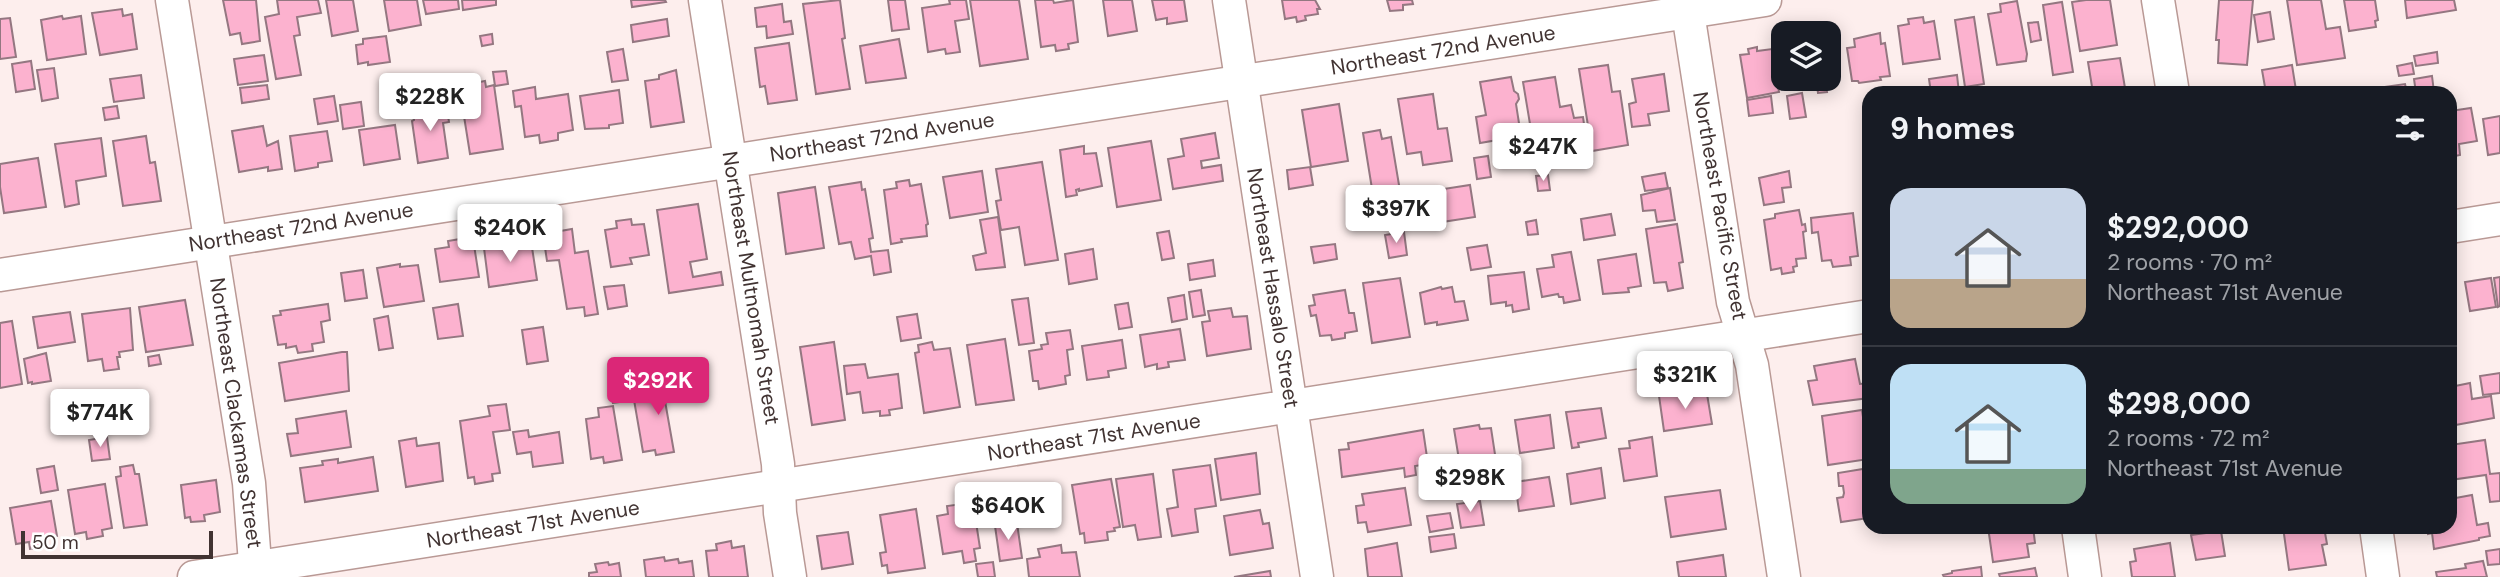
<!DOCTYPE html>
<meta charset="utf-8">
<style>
:root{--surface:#171b24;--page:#242831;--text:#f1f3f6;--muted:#9ea1a6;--line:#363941;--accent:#db2777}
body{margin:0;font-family:"DM Sans",sans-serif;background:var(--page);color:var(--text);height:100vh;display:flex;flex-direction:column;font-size:26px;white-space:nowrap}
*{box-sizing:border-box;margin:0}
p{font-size:23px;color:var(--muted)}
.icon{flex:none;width:38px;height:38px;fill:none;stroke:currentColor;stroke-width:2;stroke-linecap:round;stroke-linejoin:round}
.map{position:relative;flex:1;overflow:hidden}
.drawer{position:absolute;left:1862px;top:86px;width:595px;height:448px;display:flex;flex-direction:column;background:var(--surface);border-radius:21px;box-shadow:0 4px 18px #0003}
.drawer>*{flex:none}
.buttons{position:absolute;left:1771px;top:21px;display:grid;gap:14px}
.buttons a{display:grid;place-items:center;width:70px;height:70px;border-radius:14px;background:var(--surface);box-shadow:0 4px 18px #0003;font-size:35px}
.scale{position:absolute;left:21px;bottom:18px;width:192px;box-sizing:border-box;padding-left:7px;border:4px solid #413332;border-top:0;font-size:19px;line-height:24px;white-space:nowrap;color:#413332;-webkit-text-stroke:5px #fff;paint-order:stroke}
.price{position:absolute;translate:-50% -60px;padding:0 16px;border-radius:7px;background:#fff;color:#222;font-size:23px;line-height:46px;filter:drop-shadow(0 2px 4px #0008)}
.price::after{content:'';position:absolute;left:50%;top:42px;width:21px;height:16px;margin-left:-10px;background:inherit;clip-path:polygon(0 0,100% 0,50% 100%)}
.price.active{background:var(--accent);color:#fff}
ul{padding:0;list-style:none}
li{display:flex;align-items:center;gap:21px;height:175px;padding:0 28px}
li+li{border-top:2px solid var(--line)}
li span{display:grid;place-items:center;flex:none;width:196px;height:140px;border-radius:21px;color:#555}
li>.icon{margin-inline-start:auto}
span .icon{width:84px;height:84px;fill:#fffc;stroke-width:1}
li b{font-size:30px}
h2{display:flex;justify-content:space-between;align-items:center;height:84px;padding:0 28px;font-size:30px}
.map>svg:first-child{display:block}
</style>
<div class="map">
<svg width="2500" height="577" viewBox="0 0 2500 577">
<rect width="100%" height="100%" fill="#fdeeed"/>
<g fill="#fcb2cf" stroke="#947781" stroke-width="2">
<polygon points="223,0 256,0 260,41 242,44 240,33 230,35"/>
<polygon points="277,0 318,0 321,13 297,17 300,35 294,36 301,75 276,79 265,17 279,14"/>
<polygon points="326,0 353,0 358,31 332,36"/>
<polygon points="384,0 417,0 421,25 389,31"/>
<polygon points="423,0 458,0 459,9 426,14"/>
<polygon points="462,0 496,0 496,5 463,10"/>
<polygon points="631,0 665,0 666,2 632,7"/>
<polygon points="840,0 845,38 842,39 850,89 816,94 803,4"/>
<polygon points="888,0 905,0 909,29 892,31"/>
<polygon points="949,0 966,0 969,19 955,21 960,52 946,54 945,49 928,52 922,8 950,4"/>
<polygon points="970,0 1019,0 1028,59 980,66"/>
<polygon points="1035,0 1053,0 1054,3 1073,0 1078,42 1068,44 1069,49 1056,51 1055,45 1041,47"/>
<polygon points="1103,0 1132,0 1137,31 1108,36"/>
<polygon points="1152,0 1184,0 1187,21 1167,24 1167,18 1156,20"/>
<polygon points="1282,0 1315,0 1320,9 1317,9 1318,14 1305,16 1306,20 1297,22 1296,17 1285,19"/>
<polygon points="1387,0 1412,0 1413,4 1403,5 1403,10 1390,11"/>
<polygon points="2086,0 2110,0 2117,45 2080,51 2072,2"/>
<polygon points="2219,0 2253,0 2247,65 2218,63 2219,40 2216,40"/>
<polygon points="2287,0 2321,0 2326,29 2340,27 2345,58 2297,65"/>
<polygon points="2344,0 2375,0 2378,20 2375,21 2376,27 2349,31"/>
<polygon points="2405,0 2454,0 2456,10 2407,18"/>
<polygon points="2017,1 2027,54 2026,61 1997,65 1988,14 2001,12 2000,4"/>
<polygon points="2062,2 2073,72 2053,75 2043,5"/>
<polygon points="782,4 784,22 791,21 793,34 767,38 766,26 757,27 755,8"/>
<polygon points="122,9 123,16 132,14 137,49 100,55 92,13"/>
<polygon points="2270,12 2274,39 2258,42 2254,15"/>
<polygon points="62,16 63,19 81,16 86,54 47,60 41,20"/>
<polygon points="1923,17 1924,23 1934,21 1940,59 1903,64 1898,26 1909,24 1908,19"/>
<polygon points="1974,17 1984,84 1965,87 1955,20"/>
<polygon points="10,18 16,57 0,59 0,19"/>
<polygon points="667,19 669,36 633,42 631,25"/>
<polygon points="2038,22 2041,40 2031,42 2028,23"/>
<polygon points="1880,33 1881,44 1885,43 1890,76 1880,77 1881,80 1859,83 1858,81 1852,81 1847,48 1855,47 1854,39"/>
<polygon points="492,34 493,44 482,46 480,36"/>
<polygon points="386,36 390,62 368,65 368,62 358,64 356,45 363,44 363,39"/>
<polygon points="899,39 906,78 866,83 860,46"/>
<polygon points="1832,40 1838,83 1826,85 1827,92 1818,93 1817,86 1805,88 1803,79 1829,79 1829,41"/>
<polygon points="789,43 797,100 768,104 765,86 760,87 755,48"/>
<polygon points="1757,47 1757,51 1772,49 1779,92 1747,98 1740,55 1749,54 1748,49"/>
<polygon points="623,49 628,80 612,82 607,52"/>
<polygon points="2437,52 2438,63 2416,66 2414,56"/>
<polygon points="264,55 268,81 238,85 234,59"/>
<polygon points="2120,58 2125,88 2116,90 2116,93 2093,93 2088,62"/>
<polygon points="31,61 35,89 16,92 12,64"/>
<polygon points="2412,63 2414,74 2399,76 2397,66"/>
<polygon points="1608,65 1612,92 1620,91 1628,145 1592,151 1579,69"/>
<polygon points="2292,65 2296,90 2266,93 2262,70"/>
<polygon points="54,68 58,98 42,101 37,70"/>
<polygon points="676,70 684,122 651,127 645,81 659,79 659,75"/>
<polygon points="506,71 508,84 495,86 493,72"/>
<polygon points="1664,74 1669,111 1648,114 1650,125 1632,127 1629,104 1636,102 1632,79"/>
<polygon points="141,75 144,98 114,102 110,79"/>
<polygon points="1957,75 1959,93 1931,93 1929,79"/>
<polygon points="2432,76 2434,92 2416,93 2414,79"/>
<polygon points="1511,77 1514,91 1518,94 1519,99 1516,104 1521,136 1480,143 1476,117 1486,115 1480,82"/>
<polygon points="1555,77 1560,107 1571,105 1574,118 1583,117 1588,152 1562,156 1557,126 1531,130 1523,82"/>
<polygon points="485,81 486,87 494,85 503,149 470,154 460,91 475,89 474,83"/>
<polygon points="2405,84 2407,93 2385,93 2384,87"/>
<polygon points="267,85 269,99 242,103 240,88"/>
<polygon points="535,87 536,99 568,94 573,130 558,133 558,140 540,143 539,135 525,137 521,106 515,107 513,91"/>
<polygon points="619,90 623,123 609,125 609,128 585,129 580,96"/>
<polygon points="1802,93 1806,117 1790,119 1787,96"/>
<polygon points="1433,94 1438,129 1447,128 1452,161 1423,165 1421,152 1407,154 1398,99"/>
<polygon points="334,96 338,121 318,124 314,99"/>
<polygon points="1771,96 1773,113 1749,116 1747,100"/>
<polygon points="361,102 364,126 343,129 340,105"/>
<polygon points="432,103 432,106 446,104 449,122 443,123 448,158 418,163 412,121 414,120 413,110 425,108 425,104"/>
<polygon points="1339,104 1348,161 1311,167 1302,110"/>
<polygon points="117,106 119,118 105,120 103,108"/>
<polygon points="2471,108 2477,141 2459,144 2460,155 2450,157 2450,111"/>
<polygon points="2500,116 2500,153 2488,155 2483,119"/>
<polygon points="395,125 400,159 364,165 359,130"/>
<polygon points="263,126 267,146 278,141 282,169 268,171 268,167 239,172 232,131"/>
<polygon points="1380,130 1382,139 1391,137 1400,191 1373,195 1363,133"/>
<polygon points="327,131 332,161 318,163 318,167 295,171 290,136"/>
<polygon points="1215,133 1219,158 1201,161 1202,168 1221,165 1223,181 1173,189 1168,159 1184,156 1181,139"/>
<polygon points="146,136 150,163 155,162 161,201 123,206 113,141"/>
<polygon points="101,138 106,176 76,181 79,204 65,207 55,144"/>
<polygon points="1151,141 1161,200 1117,207 1108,148"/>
<polygon points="1084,146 1084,154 1096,153 1102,186 1079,191 1079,189 1076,190 1077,195 1066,197 1060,150"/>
<polygon points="1488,156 1491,177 1477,179 1474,158"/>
<polygon points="38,158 46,207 4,213 0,187 0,164"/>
<polygon points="1042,162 1058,260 1025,265 1019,227 1001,230 996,201 1001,200 996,169"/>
<polygon points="1310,167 1313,185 1289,189 1287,170"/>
<polygon points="982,171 988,212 950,218 943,177"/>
<polygon points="1789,171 1791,187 1782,188 1784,202 1764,205 1759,178"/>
<polygon points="1665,173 1668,188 1645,191 1642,177"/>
<polygon points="1548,175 1550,190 1538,191 1536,176"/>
<polygon points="909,180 910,186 921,184 928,224 926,225 927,236 901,239 902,242 891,244 884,190 897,188 896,182"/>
<polygon points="861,182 862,190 865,189 873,238 869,239 871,252 888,250 891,272 874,275 871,256 855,259 851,242 839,244 829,187"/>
<polygon points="1470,185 1475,217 1442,222 1437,190"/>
<polygon points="815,187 824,248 786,254 778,193"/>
<polygon points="1670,188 1675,220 1657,222 1655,210 1643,211 1641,195"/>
<polygon points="698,204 707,259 690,262 693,277 721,272 723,285 669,293 657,210"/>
<polygon points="1799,210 1802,225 1805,224 1806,231 1803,232 1806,258 1796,259 1797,266 1793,267 1794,272 1782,274 1781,268 1771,270 1764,220 1775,218 1775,214"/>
<polygon points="1853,213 1858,256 1850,257 1851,265 1833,267 1831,260 1822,261 1818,232 1812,233 1811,218"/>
<polygon points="1611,214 1615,235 1584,240 1581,219"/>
<polygon points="998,217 1005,267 976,270 973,256 986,253 980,220"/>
<polygon points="631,219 632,225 644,224 649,255 630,258 632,264 611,267 605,230 617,228 616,221"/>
<polygon points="1536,220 1538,234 1528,235 1526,222"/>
<polygon points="1677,224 1683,262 1679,263 1683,288 1668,291 1666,282 1654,283 1646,229"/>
<polygon points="572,229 575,253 588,251 598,314 585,316 584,307 567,309 559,260 547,261 543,234"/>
<polygon points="1169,231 1174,258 1162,260 1157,233"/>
<polygon points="1404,232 1407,255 1389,258 1385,235"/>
<polygon points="460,239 460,247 474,245 479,277 440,282 435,249 449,247 448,241"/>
<polygon points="531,241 537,280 489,287 484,248"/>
<polygon points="1335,244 1337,259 1314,263 1311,247"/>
<polygon points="1487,245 1491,267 1471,270 1467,248"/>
<polygon points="1093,249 1097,279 1069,284 1065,254"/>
<polygon points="1571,252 1580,300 1564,303 1563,297 1559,297 1558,294 1542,297 1537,269 1554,267 1552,255"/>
<polygon points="1636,254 1641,286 1628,288 1629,292 1603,294 1598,260"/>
<polygon points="1213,260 1215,276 1190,280 1188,264"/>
<polygon points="400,264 400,267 418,265 424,301 384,307 377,268"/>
<polygon points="363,270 367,298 345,301 341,273"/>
<polygon points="1524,272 1529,309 1513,312 1512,305 1506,306 1506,302 1491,304 1488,276"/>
<polygon points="2500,277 2500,306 2498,307 2494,278"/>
<polygon points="1400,278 1410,337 1372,343 1363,283"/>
<polygon points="2491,278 2496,307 2470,311 2465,282"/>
<polygon points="624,285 627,306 608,309 604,287"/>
<polygon points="1441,287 1442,289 1452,287 1455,302 1464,301 1468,320 1437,325 1437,322 1425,324 1420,293"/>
<polygon points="1201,290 1205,315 1193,317 1189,292"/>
<polygon points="1345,290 1349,313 1354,313 1357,331 1345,333 1345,338 1332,340 1331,335 1320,336 1316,315 1311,316 1309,306 1315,305 1313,295"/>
<polygon points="1184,295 1187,319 1172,322 1168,298"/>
<polygon points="1028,298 1034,343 1019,345 1012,300"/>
<polygon points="185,300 193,345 146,352 139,307"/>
<polygon points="1128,303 1132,327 1119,329 1115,305"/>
<polygon points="328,304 330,320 321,322 324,342 312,344 313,351 298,353 296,346 286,348 286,344 278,345 273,316 281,315 280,311"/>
<polygon points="458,304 463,336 438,339 433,308"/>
<polygon points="130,308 133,350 119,352 120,357 117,357 119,369 104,371 102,359 88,361 82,314"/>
<polygon points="1231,308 1233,317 1247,316 1251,349 1207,356 1202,322 1210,321 1208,311"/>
<polygon points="70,312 75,342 38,348 33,317"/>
<polygon points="917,314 921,338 901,341 897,317"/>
<polygon points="388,316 393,348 379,350 374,319"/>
<polygon points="12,321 22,384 0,388 0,323"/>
<polygon points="543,327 548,361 527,364 522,330"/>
<polygon points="1180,329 1185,360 1168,362 1169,367 1157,369 1157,364 1145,367 1140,335"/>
<polygon points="1070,330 1073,349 1067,350 1070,375 1065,376 1066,384 1039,389 1038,381 1033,381 1029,351 1042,349 1041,345 1048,344 1046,333"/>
<polygon points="1005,339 1014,400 976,405 967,345"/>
<polygon points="1122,340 1126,368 1108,371 1109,377 1087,380 1082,346"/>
<polygon points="834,342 845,420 812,425 800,347"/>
<polygon points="932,342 934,350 950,348 960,407 924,413 915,353 919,352 918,345"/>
<polygon points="342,352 347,352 349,391 285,401 279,363"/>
<polygon points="46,353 51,381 32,384 32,382 28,383 24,359"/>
<polygon points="159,355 161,364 149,366 148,357"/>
<polygon points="1855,359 1860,384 1869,383 1869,398 1813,405 1808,381 1817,380 1814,366"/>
<polygon points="865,364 868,378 898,374 902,408 889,410 890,415 880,416 880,411 863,413 860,392 847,394 844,366"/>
<polygon points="2500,373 2500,393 2483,395 2480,376"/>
<polygon points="679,375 682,399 665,401 674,452 656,455 655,450 643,452 634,400 663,392 661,378"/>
<polygon points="2470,383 2472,399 2491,396 2494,418 2450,426 2450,387"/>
<polygon points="625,384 628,401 613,403 610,386"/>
<polygon points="1693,391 1694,396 1707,394 1712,424 1664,431 1659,396"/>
<polygon points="506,404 510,430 493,432 500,473 492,474 493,481 475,484 474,477 468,478 460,421 490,416 488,406"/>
<polygon points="613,406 622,460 604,463 603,457 591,459 586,419 599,417 598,408"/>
<polygon points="1601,408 1606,438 1578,443 1579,447 1572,448 1566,412"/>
<polygon points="1862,410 1869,459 1828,465 1822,416"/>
<polygon points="346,411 351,447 291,456 287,434 298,433 296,419"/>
<polygon points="1550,415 1554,448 1520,453 1515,420"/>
<polygon points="1479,425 1480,429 1491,428 1496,461 1501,460 1504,486 1487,488 1486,481 1468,483 1466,471 1461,472 1454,429"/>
<polygon points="528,430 529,437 559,432 563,463 533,467 531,452 517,454 513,432"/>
<polygon points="1423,430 1428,464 1415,466 1416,475 1405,477 1404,468 1342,477 1339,450 1349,449 1348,443"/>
<polygon points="107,437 110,459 92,461 89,440"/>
<polygon points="1652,437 1657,476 1624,481 1619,449 1630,448 1629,441"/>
<polygon points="416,438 417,446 439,443 443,481 406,487 399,441"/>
<polygon points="2485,440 2490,474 2500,473 2500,501 2490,502 2486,475 2450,480 2450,445"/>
<polygon points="1256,453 1260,494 1221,500 1215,459"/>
<polygon points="373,457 378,491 305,502 300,468 323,465 322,461 338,459 338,463"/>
<polygon points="133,465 135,474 139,474 147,525 124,528 116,477 121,476 120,467"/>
<polygon points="1210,465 1216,506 1195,509 1198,532 1172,536 1167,509 1178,507 1173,470"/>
<polygon points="54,466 58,490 41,493 37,469"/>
<polygon points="1601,468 1605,498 1571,504 1567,474"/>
<polygon points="1869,468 1869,518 1841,522 1837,498 1843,497 1844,493 1843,486 1839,486 1838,473"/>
<polygon points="1153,474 1161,537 1138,540 1135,525 1123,527 1116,479"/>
<polygon points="1549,477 1554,506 1519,511 1515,482"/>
<polygon points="1111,479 1120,527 1114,528 1115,531 1107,532 1108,540 1085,543 1084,533 1080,534 1072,485"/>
<polygon points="216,480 220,512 204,515 205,521 191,522 190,517 185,518 181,485"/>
<polygon points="105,484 112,528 102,530 103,536 87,539 86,532 75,534 68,490"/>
<polygon points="1405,488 1411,525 1368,532 1366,522 1358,523 1356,506 1364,505 1362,494"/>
<polygon points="1720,490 1726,529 1671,537 1665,497"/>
<polygon points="2472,495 2477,525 2488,523 2490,536 2479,538 2479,540 2434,549 2432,533 2428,534 2427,527 2450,527 2450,499"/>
<polygon points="51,501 57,536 44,538 46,547 30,549 29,542 16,544 10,508"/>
<polygon points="1480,501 1484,525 1461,528 1457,504"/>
<polygon points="962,504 963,511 974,509 980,548 974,549 976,561 964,563 962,551 943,554 937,516 948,514 947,506"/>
<polygon points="916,509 925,568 888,573 887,565 882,566 880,553 886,552 880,515"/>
<polygon points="1260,510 1263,524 1269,523 1273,548 1230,555 1224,516"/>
<polygon points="1450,513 1453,528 1430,532 1427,516"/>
<polygon points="1017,523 1022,558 1000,561 995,526"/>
<polygon points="1988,527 2033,527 2035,543 2027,544 2029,557 1993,562"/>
<polygon points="2131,527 2177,527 2132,533"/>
<polygon points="2283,527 2324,527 2327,544 2322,545 2326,565 2289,570"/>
<polygon points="2221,531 2225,556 2196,560 2191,535"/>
<polygon points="848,532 853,564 822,569 817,536"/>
<polygon points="1454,534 1456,548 1431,552 1429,537"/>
<polygon points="731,541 732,548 744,546 748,577 709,577 706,551 717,550 716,544"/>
<polygon points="1397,543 1402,577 1368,577 1365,549"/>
<polygon points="2170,543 2175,577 2132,577 2130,562 2136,561 2134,549"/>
<polygon points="1061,545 1062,553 1076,552 1080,577 1029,577 1027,559 1040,557 1038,549"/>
<polygon points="2500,549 2500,564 2488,565 2486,551"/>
<polygon points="1723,555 1726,577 1679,577 1677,562"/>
<polygon points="664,557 665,561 678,559 679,563 692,561 694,577 646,577 644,560"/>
<polygon points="2483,561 2487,577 2437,577 2436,572 2466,568 2465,564"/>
<polygon points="608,562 609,565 619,563 621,577 589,577 589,573 597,572 595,564"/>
<polygon points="993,562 995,577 978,577 976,564"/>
<polygon points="1981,567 1982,577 1944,577 1943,575 1952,573 1952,571"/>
<polygon points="2035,568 2037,577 2000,577 1999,574"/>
<polygon points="1270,571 1271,577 1234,577"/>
</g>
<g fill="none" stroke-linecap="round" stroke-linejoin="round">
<g stroke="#b99995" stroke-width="35">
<g id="minor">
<polyline points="172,0 249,483 256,577"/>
<polyline points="705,0 778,464 780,513 790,577"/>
<polyline points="1229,0 1317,577"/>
<polyline points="1686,0 1733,302 1752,365 1784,577"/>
<polyline points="2158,0 2173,93"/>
<polyline points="2450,227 2500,219"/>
<polyline points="0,275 1765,0"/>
<polyline points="2078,527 2085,577"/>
<polyline points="2376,527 2383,577"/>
<polyline points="194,577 1869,316"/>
</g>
</g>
<use href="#minor" stroke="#fff" stroke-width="32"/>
</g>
<g text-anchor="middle" stroke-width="7" stroke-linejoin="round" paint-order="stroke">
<g font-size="21" fill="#413332" stroke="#fff">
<text transform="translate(1443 50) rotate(-9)" y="7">Northeast 72nd Avenue</text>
<text transform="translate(882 137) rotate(-9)" y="7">Northeast 72nd Avenue</text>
<text transform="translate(1720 206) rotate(80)" y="7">Northeast Pacific Street</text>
<text transform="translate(301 227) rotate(-9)" y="7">Northeast 72nd Avenue</text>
<text transform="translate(751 288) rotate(81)" y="7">Northeast Multnomah Street</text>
<text transform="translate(1273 288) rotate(81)" y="7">Northeast Hassalo Street</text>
<text transform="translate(236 413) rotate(82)" y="7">Northeast Clackamas Street</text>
<text transform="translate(1094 437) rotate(-9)" y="7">Northeast 71st Avenue</text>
<text transform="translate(533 524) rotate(-9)" y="7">Northeast 71st Avenue</text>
</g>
</g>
</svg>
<div class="buttons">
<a><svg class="icon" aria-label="layers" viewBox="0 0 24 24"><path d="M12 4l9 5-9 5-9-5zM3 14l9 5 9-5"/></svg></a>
</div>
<div class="scale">50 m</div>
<b class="price" style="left:430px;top:133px">$228K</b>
<b class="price" style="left:1543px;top:183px">$247K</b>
<b class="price" style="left:1396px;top:245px">$397K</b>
<b class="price" style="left:510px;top:264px">$240K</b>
<b class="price" style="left:1685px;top:411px">$321K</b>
<b class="price active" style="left:658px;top:417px">$292K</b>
<b class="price" style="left:100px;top:449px">$774K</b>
<b class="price" style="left:1470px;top:514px">$298K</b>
<b class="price" style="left:1008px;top:542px">$640K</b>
<section class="drawer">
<h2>9 homes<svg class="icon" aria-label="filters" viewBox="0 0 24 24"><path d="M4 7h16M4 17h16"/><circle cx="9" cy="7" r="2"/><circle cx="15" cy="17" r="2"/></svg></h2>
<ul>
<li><span style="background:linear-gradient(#c9d6e8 65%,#b9a48a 0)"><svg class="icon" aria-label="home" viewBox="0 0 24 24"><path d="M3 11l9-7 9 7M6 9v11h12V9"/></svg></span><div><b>$292,000</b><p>2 rooms · 70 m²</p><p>Northeast 71st Avenue</p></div></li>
<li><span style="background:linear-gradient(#bfe0f5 75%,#7fa58c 0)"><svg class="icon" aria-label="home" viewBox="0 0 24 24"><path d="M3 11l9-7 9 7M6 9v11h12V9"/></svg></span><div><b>$298,000</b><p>2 rooms · 72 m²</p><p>Northeast 71st Avenue</p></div></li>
</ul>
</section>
</div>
